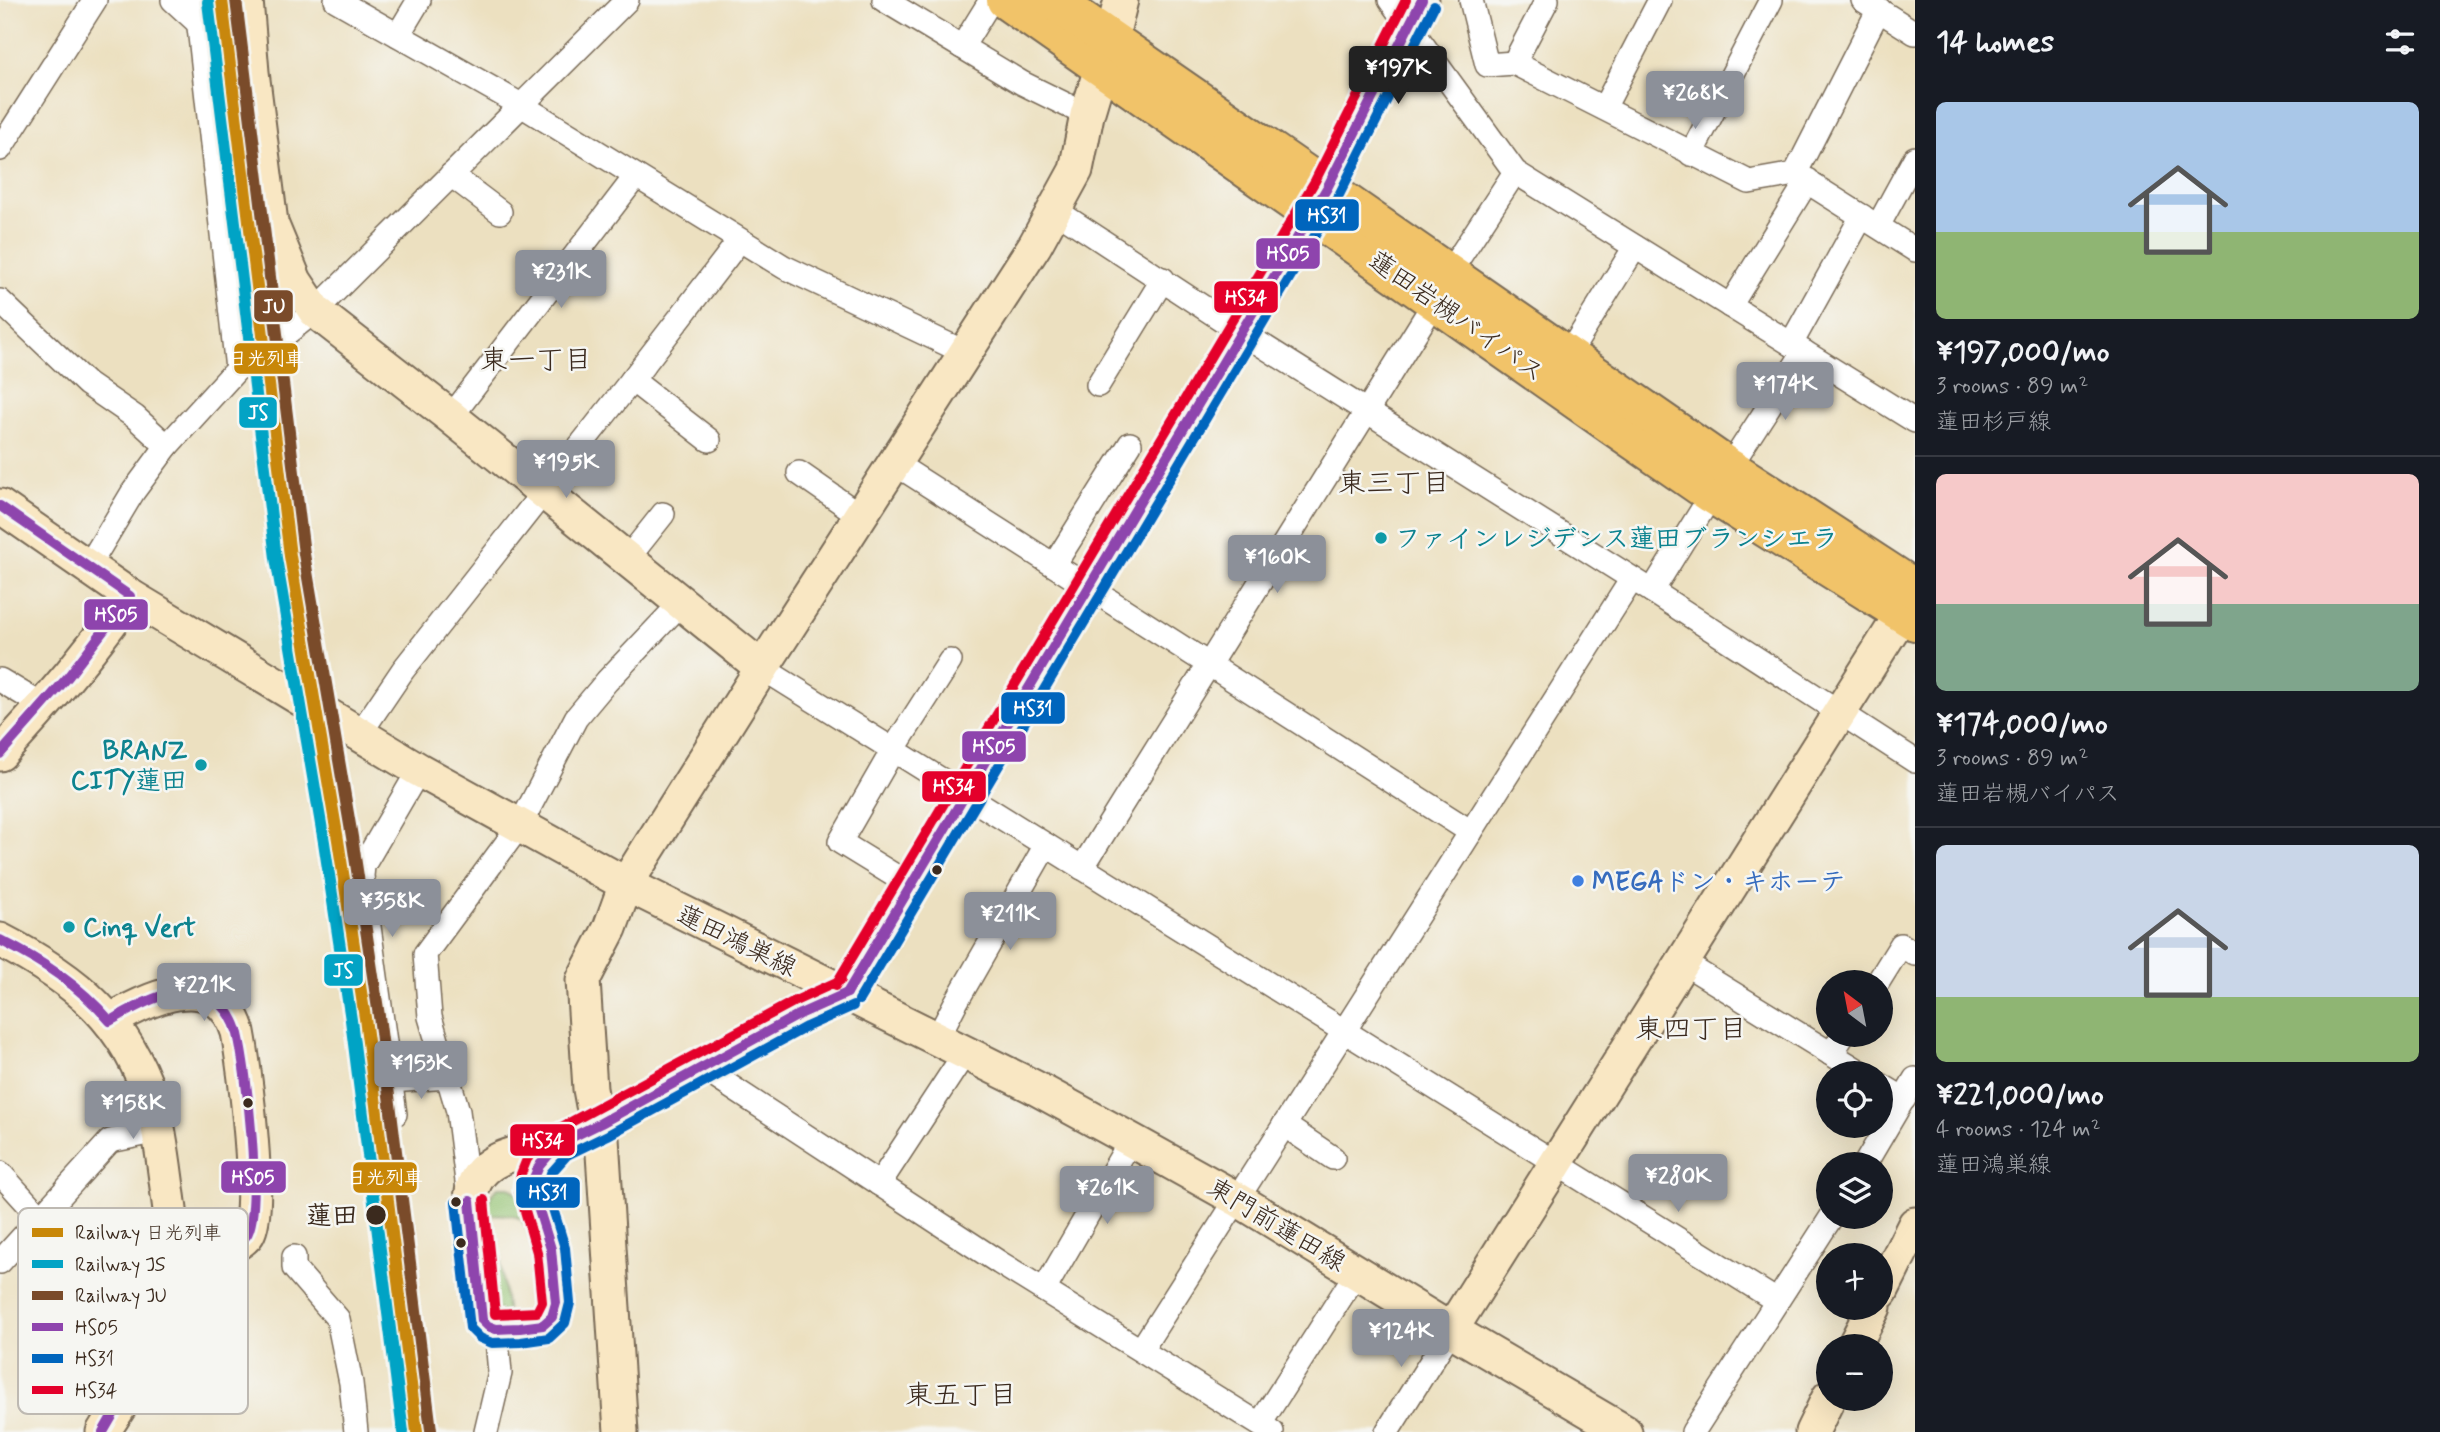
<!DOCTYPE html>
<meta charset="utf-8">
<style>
:root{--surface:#171b24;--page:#242831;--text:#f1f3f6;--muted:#9ea1a6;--line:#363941;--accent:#8c9099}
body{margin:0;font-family:Mynerve,"Klee One",sans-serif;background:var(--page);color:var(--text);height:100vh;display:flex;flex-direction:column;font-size:26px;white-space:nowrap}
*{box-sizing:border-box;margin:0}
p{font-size:23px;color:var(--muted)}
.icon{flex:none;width:38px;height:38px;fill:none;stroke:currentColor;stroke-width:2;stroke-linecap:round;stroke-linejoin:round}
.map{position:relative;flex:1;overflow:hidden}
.side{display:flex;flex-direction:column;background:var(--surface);width:525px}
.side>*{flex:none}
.needle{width:46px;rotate:328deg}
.buttons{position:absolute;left:1816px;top:970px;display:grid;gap:14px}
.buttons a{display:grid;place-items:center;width:77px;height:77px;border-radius:50%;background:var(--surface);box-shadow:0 7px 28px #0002;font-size:35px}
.price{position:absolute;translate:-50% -60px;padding:0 16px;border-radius:7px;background:var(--accent);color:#fff;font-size:23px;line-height:46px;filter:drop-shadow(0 2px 4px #0008)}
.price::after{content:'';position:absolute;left:50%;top:42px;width:21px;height:16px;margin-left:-10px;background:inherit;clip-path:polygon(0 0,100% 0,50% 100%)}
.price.current{background:#222;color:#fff}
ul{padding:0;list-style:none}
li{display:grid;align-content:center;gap:14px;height:371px;padding:0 21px}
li+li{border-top:2px solid var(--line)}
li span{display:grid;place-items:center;height:217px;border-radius:10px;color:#555}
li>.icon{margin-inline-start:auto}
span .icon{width:126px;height:126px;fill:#fffc;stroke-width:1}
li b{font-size:30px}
h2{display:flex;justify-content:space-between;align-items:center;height:84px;padding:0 21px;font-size:30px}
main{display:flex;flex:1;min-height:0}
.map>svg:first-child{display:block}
</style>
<main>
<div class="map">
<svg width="1915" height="1432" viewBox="0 0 1915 1432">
<rect width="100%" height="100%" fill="#f6f6f2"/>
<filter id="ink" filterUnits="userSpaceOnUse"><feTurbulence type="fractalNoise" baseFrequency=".0143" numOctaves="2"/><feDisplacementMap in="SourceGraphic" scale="14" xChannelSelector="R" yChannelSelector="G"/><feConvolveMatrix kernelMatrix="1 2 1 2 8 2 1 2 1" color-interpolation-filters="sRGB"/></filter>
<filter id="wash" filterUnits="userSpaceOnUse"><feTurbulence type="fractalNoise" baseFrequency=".00686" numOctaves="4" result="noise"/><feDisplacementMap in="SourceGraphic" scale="28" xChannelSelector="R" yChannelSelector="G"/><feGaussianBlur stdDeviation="1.57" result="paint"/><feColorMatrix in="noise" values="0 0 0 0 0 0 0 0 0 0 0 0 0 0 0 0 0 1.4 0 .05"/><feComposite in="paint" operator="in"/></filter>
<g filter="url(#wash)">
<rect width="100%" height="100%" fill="#ece0c0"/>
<g fill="#93c271" stroke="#677648" stroke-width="2">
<path d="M498,1187H509L521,1196L542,1242L540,1307C538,1287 536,1226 517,1217C509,1213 494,1215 484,1215L491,1195Z"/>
<polygon points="494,1241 498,1241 507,1315 496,1309 488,1245"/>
</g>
</g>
<g filter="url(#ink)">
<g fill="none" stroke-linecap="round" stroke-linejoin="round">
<g stroke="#796a57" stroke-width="26">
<g id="street">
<polyline points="173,0 197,22"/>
<polyline points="196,0 237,369"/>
<polyline points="336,0 521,105 784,267 964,352"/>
<polyline points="884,0 1022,83 1087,115"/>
<polyline points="1390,0 1515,172 1915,421"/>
<polyline points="1471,0 1487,65 1514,63 1749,182 1795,174 1915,250"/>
<polyline points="1863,0 1915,33"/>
<polyline points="398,35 419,0"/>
<polyline points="962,47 991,0"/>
<polyline points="1514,63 1547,0"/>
<polyline points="1604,108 1660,0"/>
<polyline points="0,149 95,0"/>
<polyline points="1691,154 1771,0"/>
<polyline points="1795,174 1879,9"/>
<polyline points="451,175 500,212"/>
<polyline points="1055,210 1241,332 1652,591 1915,761"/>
<polyline points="1878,226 1915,158"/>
<polyline points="1449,273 1515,172"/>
<polyline points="0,301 87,384 135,417 167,446"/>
<polyline points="1730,306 1808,180"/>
<polyline points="1791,344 1862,216"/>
<polyline points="1567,357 1635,247"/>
<polyline points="632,380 709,440"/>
<polyline points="1098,385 1163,279"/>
<polyline points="451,417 636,176"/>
<polyline points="894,463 1471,832"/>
<polyline points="1729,468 1804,352"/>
<polyline points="799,473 861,516"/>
<polyline points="628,558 663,514"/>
<polyline points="1054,565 1130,444"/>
<polyline points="88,567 133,492 167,446 237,369 264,351 315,311 627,0"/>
<polyline points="1652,591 1712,494"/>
<polyline points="762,668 1777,1301"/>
<polyline points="0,680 45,707"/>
<polyline points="359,735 403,670 632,380 739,241"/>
<polyline points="1082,868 1436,300"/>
<polyline points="910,885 840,842 893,750 950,661"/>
<polyline points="1682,962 1862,1073"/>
<polyline points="1878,982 1901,945 1915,954"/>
<polyline points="937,1039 955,1004 1046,845"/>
<polyline points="1831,1054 1844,1034"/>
<polyline points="702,1068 1000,1263 1272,1432"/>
<polyline points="390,1081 448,1077"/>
<polyline points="1881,1085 1904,1099"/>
<polyline points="395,1114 362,876 363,866 419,770"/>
<polyline points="1284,1125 1333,1158"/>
<polyline points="1865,1164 1915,1079"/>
<polyline points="0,1173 40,1217"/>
<polyline points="879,1184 965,1053"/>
<polyline points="469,1197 458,1111 430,1017 425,954 520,825 576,718 607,681 682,602"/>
<polyline points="294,1257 294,1268 338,1319 351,1383 356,1432"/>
<polyline points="0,1262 110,1141 159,1131"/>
<polyline points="1044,1290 1131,1140"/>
<polyline points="1141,1350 1632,579"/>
<polyline points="1260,1424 1357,1272"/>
<polyline points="486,1432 500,1373 496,1329"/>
<polyline points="1387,1432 1451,1330"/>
<polyline points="1693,1432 1832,1216"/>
</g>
</g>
<g stroke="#796a57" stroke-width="37">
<g id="secondary">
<polyline points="246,0 252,72 271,223 295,281 315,311 451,417 762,668"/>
<polyline points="1111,40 1121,0"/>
<polyline points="0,506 130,596 419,770 626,884 1032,1086 1131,1140 1237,1199 1451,1330 1625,1432"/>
<path d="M0,754C47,704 90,652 130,596"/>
<path d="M0,940C76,979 128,1021 153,1106C161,1135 164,1166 168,1195C174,1238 180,1280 166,1322C155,1357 123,1400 103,1432"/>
<polyline points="847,993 1327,188 1422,0"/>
<path d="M110,1021C154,995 217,967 238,1032C244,1063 264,1215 247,1235C231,1254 197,1252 175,1253"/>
<path d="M558,1144C549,1155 537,1165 534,1180C530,1204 546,1225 551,1248C555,1265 562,1315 543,1325C534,1329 520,1328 511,1329C497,1329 484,1329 480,1314C477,1284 463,1207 475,1182C491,1149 540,1152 569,1138C663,1093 750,1033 847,993"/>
<polyline points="1881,1292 1915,1224"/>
<polyline points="1451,1330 1915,593"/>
<polyline points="1854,1346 1874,1307"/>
<polyline points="621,1432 601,1123 593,1105 590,1089 583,980 610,928 626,884 762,668 1035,245 1076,170 1087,115 1101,68"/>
<polyline points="1812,1432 1829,1397"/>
</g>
</g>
<g stroke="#796a57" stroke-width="42">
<g id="highway">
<polyline points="1006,0 1612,425 1712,494 1915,621"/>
<polyline points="1053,0 1729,468 1915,589"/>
</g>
</g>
<use href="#street" stroke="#fff" stroke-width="23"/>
<use href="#secondary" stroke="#f9e7c3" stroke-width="33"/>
<use href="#highway" stroke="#f1c369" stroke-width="38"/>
<g stroke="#f6f6f2" stroke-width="16">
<g id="bus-1">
<polyline points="0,506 130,596 68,677 0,754"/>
<path d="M0,940C42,961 79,985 110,1021C138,1005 183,978 215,999C227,1007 235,1022 238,1034C246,1067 264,1212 246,1236C231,1255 196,1252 175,1253L172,1303L165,1325L103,1432"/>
<polyline points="847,993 1327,188 1422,0"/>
<polyline points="470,1201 482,1320 488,1326 496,1329 520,1328 543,1325 552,1317 556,1303 551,1249 533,1191 534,1178 539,1166 558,1144 601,1123 800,1014 847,993"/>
</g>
</g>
<g stroke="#f6f6f2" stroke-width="16">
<g id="bus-2">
<polyline points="859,1000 1339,195 1434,6"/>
<polyline points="456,1202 470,1328 480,1338 492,1343 521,1342 549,1338 565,1323 570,1303 565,1248 547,1189 551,1173 567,1155 608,1135 806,1027 853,1006"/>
</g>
</g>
<g stroke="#f6f6f2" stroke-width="16">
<g id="bus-3">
<polyline points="835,986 1315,181 1406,0"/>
<polyline points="484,1200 495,1314 537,1312 542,1302 537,1252 519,1190 521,1174 527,1159 547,1135 793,1002 841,980"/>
</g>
</g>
<use href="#bus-1" stroke="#8e44ad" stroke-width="10"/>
<use href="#bus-2" stroke="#0065bd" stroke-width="10"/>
<use href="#bus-3" stroke="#e4002b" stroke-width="10"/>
<g stroke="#f6f6f2" stroke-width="18">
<polyline id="rail-1" points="222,0 290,556 338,840 365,1018 417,1432"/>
</g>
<g stroke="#f6f6f2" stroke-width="18">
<polyline id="rail-2" points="208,2 276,558 324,842 351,1020 403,1432"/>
</g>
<g stroke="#f6f6f2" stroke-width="18">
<polyline id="rail-3" points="236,0 304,554 352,837 379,1016 431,1430"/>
</g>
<use href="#rail-1" stroke="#c88708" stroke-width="12"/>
<use href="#rail-2" stroke="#03a3c5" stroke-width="12"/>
<use href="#rail-3" stroke="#7a4b2a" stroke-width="12"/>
</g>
</g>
<g fill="#0f9aa8" stroke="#f6f6f2" stroke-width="2.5">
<circle cx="1381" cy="538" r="7"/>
<circle cx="201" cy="765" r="7"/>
<circle cx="69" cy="927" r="7"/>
</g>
<g fill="#3b2a1e" stroke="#f6f6f2" stroke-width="2.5">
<circle cx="937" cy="870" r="6"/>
<circle cx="248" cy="1103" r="6"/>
<circle cx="456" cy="1202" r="6"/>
<circle cx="376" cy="1215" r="11"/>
<circle cx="461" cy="1243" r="6"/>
</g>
<circle fill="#3f7fe0" stroke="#f6f6f2" stroke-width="2.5" cx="1578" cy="881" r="7"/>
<g text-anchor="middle" stroke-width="5" stroke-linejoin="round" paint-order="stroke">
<g font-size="26" fill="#3b2a1e" stroke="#f6f6f2">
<text transform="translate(1457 316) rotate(35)" y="9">蓮田岩槻バイパス</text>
<text transform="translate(737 940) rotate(26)" y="9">蓮田鴻巣線</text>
<text transform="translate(1277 1224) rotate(31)" y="9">東門前蓮田線</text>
</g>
<g font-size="26" font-weight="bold" fill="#0d838f" stroke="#f6f6f2" text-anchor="start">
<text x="1395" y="547">ファインレジデンス蓮田ブランシエラ</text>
<text x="187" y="759" text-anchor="end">BRANZ<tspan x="187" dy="30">CITY蓮田</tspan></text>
<text x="83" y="936">Cinq Vert</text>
</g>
<g font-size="26" font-weight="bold" fill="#366cbe" stroke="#f6f6f2" text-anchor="start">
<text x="1592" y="890">MEGAドン・キホーテ</text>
</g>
<g font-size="26" font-weight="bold" fill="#3b2a1e" stroke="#f6f6f2" text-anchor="end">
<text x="358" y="1224">蓮田</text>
</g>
<g font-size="28" fill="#3b2a1e" stroke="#f6f6f2">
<text x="536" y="369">東一丁目</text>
<text x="1394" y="492">東三丁目</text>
<text x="1691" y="1038">東四丁目</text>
<text x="961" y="1404">東五丁目</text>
</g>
</g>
<rect x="18" y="1208" width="230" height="206" rx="10" fill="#f6f6f2" stroke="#beb9b2" stroke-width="2"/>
<rect x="32" y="1228" width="31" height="9" fill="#c88708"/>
<rect x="32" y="1260" width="31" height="8" fill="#03a3c5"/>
<rect x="32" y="1291" width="31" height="9" fill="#7a4b2a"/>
<rect x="32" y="1323" width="31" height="8" fill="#8e44ad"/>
<rect x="32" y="1354" width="31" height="9" fill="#0065bd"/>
<rect x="32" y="1386" width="31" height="8" fill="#e4002b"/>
<g font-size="19" fill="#3b2a1e">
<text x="75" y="1239">Railway 日光列車</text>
<text x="75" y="1271">Railway JS</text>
<text x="75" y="1302">Railway JU</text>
<text x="75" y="1334">HS05</text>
<text x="75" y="1365">HS31</text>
<text x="75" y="1397">HS34</text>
</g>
<g stroke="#f6f6f2" stroke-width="2.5">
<rect x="1294" y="198" width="66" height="34" rx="7" fill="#0065bd"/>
<rect x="1255" y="237" width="66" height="33" rx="7" fill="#8e44ad"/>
<rect x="1213" y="280" width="66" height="34" rx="7" fill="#e4002b"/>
<rect x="253" y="289" width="41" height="34" rx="7" fill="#7a4b2a"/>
<rect x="233" y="342" width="66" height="33" rx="7" fill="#c88708"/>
<rect x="238" y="396" width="40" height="33" rx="7" fill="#03a3c5"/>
<rect x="83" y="598" width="66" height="33" rx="7" fill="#8e44ad"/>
<rect x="1000" y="691" width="66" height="34" rx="7" fill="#0065bd"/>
<rect x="961" y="730" width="66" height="33" rx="7" fill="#8e44ad"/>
<rect x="921" y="770" width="66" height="33" rx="7" fill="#e4002b"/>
<rect x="323" y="953" width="41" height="34" rx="7" fill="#03a3c5"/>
<rect x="509" y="1123" width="67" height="34" rx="7" fill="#e4002b"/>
<rect x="220" y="1160" width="67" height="34" rx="7" fill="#8e44ad"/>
<rect x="352" y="1161" width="66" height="33" rx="7" fill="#c88708"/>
<rect x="515" y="1176" width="66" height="33" rx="7" fill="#0065bd"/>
</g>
<g font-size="19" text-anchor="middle" font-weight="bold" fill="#fff">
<text x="1327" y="222">HS31</text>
<text x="1288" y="260">HS05</text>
<text x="1246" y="304">HS34</text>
<text x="274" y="313">JU</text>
<text x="266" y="365">日光列車</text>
<text x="258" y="419">JS</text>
<text x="116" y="621">HS05</text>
<text x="1033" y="715">HS31</text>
<text x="994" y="753">HS05</text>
<text x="954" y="793">HS34</text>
<text x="343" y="977">JS</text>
<text x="543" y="1147">HS34</text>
<text x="253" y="1184">HS05</text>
<text x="385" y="1184">日光列車</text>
<text x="548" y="1199">HS31</text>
</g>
</svg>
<div class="buttons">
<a><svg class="needle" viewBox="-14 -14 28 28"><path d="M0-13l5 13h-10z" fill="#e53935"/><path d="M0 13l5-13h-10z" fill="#9ea1a6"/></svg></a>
<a><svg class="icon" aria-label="locate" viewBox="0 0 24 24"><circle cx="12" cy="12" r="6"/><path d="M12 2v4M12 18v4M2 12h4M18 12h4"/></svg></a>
<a><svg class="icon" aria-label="layers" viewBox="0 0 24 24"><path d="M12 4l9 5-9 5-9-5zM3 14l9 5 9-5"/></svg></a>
<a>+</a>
<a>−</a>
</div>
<b class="price current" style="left:1398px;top:106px">¥197K</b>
<b class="price" style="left:1695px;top:131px">¥268K</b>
<b class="price" style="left:561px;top:310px">¥231K</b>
<b class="price" style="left:1785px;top:422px">¥174K</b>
<b class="price" style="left:566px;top:500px">¥195K</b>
<b class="price" style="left:1277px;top:595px">¥160K</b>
<b class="price" style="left:392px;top:939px">¥358K</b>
<b class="price" style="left:1010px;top:952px">¥211K</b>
<b class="price" style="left:204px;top:1023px">¥221K</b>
<b class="price" style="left:421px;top:1101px">¥153K</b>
<b class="price" style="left:133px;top:1141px">¥158K</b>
<b class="price" style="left:1678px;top:1214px">¥280K</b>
<b class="price" style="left:1107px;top:1226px">¥261K</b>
<b class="price" style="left:1401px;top:1369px">¥124K</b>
</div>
<section class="side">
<h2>14 homes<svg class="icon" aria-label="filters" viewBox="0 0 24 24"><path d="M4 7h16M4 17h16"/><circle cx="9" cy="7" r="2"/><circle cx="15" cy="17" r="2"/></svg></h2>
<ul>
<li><span style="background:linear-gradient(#a9c7e8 60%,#8fb573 0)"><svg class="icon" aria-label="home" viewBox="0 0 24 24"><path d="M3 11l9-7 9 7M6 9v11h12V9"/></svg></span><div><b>¥197,000/mo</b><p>3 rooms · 89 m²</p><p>蓮田杉戸線</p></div></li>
<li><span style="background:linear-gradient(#f6c9c9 60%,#7fa58c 0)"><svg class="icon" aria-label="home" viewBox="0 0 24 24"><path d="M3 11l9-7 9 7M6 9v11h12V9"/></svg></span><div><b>¥174,000/mo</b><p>3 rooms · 89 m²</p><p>蓮田岩槻バイパス</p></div></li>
<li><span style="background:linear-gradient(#c9d6e8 70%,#8fb573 0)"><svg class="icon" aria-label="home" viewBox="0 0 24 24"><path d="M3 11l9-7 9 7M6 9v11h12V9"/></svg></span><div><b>¥221,000/mo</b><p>4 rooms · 124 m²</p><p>蓮田鴻巣線</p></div></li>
</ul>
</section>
</main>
